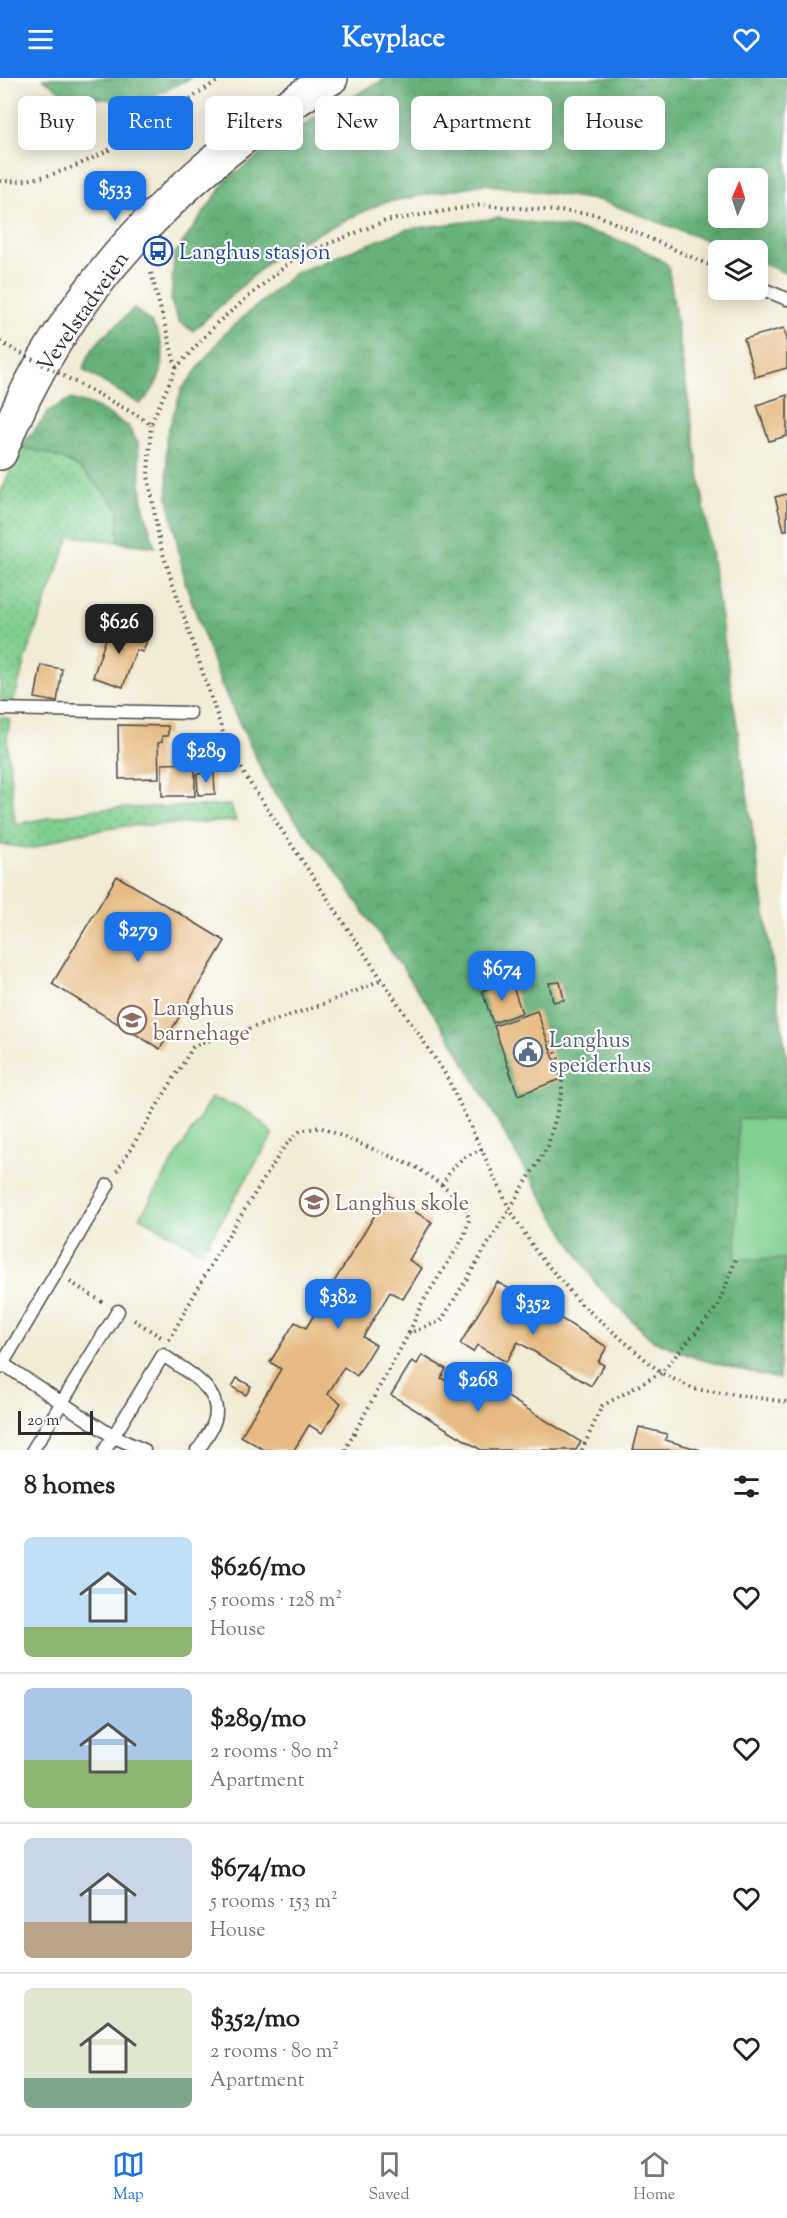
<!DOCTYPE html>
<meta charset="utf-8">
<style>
:root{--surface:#fff;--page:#f2f2f2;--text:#222;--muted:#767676;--line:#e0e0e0;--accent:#1a73e8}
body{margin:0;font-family:"Sorts Mill Goudy",serif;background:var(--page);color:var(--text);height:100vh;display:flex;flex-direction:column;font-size:22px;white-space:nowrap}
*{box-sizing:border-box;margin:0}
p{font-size:20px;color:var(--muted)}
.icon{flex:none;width:33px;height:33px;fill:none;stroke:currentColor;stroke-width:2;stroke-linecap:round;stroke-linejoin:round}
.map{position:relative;height:1372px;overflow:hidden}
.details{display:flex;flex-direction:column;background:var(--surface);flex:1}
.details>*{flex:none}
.banner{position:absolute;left:18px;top:18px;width:752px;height:54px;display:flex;gap:12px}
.needle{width:39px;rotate:3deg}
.buttons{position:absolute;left:708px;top:90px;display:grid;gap:12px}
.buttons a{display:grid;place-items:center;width:60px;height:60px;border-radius:9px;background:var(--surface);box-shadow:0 3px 15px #0003;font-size:30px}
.scale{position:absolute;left:18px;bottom:15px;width:75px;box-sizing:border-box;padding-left:6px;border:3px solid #2b2b2b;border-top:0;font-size:16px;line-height:21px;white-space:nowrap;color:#2b2b2b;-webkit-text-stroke:4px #fff;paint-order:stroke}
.price{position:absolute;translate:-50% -51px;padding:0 14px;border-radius:12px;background:var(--accent);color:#fff;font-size:20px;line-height:39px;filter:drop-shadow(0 2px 3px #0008)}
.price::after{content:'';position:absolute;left:50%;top:36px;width:18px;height:14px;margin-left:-9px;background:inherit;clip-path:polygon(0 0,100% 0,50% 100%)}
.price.active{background:#222;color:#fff}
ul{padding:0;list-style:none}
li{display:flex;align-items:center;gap:18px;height:150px;padding:0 24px}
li+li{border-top:2px solid var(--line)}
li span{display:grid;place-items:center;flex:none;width:168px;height:120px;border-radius:9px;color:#555}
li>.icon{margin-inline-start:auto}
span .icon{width:72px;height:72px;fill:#fffc;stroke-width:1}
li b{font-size:26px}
h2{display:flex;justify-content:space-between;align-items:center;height:72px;padding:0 24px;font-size:26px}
.chip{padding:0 21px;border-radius:9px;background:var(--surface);box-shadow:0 3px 15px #0003;font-size:21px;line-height:54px}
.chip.active{background:var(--accent);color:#fff}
header{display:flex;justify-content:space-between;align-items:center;height:78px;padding:0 24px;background:var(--accent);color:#fff;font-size:27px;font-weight:800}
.tabs{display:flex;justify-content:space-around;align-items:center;height:84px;border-top:2px solid var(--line);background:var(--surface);font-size:16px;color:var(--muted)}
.tabs a{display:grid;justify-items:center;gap:3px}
.tabs .active{color:var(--accent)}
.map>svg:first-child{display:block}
</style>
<header><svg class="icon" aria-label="menu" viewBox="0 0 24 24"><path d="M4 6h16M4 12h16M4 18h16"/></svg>Keyplace<svg class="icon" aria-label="heart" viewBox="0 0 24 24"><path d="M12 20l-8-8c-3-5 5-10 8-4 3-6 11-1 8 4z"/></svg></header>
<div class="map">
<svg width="787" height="1372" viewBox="0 0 787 1372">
<defs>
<pattern id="grass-dots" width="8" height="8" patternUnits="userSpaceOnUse" patternTransform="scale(1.5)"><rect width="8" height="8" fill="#80cf8f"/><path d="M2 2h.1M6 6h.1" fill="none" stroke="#69a875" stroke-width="1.8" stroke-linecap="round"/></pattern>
<pattern id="forest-crowns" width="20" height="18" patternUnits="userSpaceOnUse" patternTransform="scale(1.5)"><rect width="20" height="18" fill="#68b27a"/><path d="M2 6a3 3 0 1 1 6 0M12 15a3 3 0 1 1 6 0" fill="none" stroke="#569164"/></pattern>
</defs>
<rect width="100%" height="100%" fill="#fff"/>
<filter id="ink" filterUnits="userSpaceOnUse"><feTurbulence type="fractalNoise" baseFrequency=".0167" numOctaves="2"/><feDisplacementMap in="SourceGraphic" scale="12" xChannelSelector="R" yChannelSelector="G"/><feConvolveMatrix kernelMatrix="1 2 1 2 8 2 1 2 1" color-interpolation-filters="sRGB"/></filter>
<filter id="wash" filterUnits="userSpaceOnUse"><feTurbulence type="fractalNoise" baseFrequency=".008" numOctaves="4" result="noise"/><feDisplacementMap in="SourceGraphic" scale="24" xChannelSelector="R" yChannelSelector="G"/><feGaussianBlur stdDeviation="1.35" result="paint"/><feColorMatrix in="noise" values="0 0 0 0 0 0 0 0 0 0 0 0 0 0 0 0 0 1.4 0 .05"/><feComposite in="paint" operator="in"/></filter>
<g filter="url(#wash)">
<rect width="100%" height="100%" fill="#f2ecd6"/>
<g fill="url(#grass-dots)" stroke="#567d5d" stroke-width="1.5">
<path d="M21,369C72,379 88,392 119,432L118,464L70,458L30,567L12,629L0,625V416Z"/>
<polygon points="0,639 10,641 7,662 15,746 97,731 231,727 236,743 127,748 69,757 32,771 0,766"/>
</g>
<g fill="url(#forest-crowns)" stroke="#4a6e52" stroke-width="1.5" fill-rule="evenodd">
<polygon points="43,0 191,0 138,25 64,16"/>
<path d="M387,0H787V196L758,183V172H732L602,123L484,106L382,125L279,174L193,253L179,244L171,224L174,177L228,100L312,41ZM758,100V140H718V100Z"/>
<path d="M498,140C555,148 620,152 668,187L787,982V1147L779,1301L698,1281L651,1261L596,1206L523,1088L451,961L339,798L270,709L222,609L185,504L168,419L166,359L182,311L225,255L295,195L407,151Z"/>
<path d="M134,230C139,235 147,240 152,246C171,274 163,305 140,326L83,292C92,261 113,253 134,230Z"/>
<path d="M70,321L97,329L128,348L138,365L143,427L155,469L118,464L119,432C88,392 72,379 21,369L50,332Z"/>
</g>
<g fill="#80cf8f" stroke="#567d5d" stroke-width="1.5">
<path d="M211,1020C235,1025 258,1037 273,1057L202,1174L140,1139Z"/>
<polygon points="738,1041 787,1042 787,1181 736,1181"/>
</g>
<g id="blocks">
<g fill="#e7bb83">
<polygon points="784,250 787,261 787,290 755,299 744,261"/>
<polygon points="787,317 787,358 769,363 757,327"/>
<polygon points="787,416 787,452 784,452 775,419"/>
<polygon points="111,546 148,559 143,574 136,572 123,609 93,599"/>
<polygon points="41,587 62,591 57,624 35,620"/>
<polygon points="118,647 168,648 168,658 162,658 162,664 158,665 159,700 119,701"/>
<polygon points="195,685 195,718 162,718 162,686"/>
<polygon points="214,695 215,716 198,717 197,696"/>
<polygon points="117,798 225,863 160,971 52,906"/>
<polygon points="511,903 522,935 493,945 482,913"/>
<polygon points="560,904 564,922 553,924 549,905"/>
<polygon points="537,933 561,1001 518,1017 494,948"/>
<polygon points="387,1117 432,1144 409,1182 422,1190 403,1221 390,1214 363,1259 376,1267 357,1298 344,1289 328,1316 341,1325 322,1355 309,1347 294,1372 264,1372 241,1358 281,1291 270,1284 295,1244 306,1250"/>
<polygon points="497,1204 522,1218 516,1227 538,1240 544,1230 607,1269 598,1284 604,1287 591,1308 518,1264 506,1284 477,1267 473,1274 460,1266"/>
<polygon points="422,1277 446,1291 441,1300 479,1322 488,1307 581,1364 576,1372 481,1372 391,1317 412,1283 417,1286"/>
<polygon points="237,1300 251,1308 246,1317 232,1309"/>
<polygon points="639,1349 667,1356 665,1362 701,1372 633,1372"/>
</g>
</g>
</g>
<g filter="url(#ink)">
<use href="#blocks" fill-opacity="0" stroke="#494845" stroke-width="1.5"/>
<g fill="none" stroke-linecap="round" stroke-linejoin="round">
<g stroke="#494845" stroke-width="15">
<g id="lane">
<polyline points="765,212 787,221"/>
<polyline points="0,631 190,635"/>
<polyline points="0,1284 114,1359 144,1372"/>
<polyline points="0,1290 108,1107"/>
<polyline points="34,1370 118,1233"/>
<path d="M105,1372L163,1277C189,1296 232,1315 210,1353C206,1359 203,1367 197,1372"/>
</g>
</g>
<g stroke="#494845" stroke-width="36">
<path id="secondary" d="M0,375C60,215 187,87 331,0"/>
</g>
<g stroke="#494845" stroke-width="4" stroke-dasharray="1.5 4.5" stroke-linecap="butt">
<path d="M0,103C75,108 160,39 222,0"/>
<polyline points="151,195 176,289"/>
<polyline points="137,337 151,346 176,290 217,245 296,179 385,143 481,127 595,136 718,191"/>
<polyline points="151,346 148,397 160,467 224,658 246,699 446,997 510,1132 537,1175 582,1227 661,1295 694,1311 787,1324"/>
<path d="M117,1093L193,969C206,961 223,961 237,955C286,938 336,924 382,901"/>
<path d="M442,1107C454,1085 460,1080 483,1071"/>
<polyline points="70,1204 104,1225"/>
<polyline points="134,1242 161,1259"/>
<polyline points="169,1262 218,1174 284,1069 300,1053 320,1049 416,1089 460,1120 466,1129 469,1142 464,1159 421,1227 409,1255"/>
<polyline points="345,1372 409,1255 441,1243 548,1068 562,1015 562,992 551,961"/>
<polyline points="582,1372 602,1328 661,1295 718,1228 736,1181"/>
</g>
<use href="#lane" stroke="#fff" stroke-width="12"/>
<use href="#secondary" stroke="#fff" stroke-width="33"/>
<polyline stroke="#494845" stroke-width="4" stroke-dasharray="1.5 4.5" stroke-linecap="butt" points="0,264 137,337"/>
</g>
</g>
<defs>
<g id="bus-ring" transform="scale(1.5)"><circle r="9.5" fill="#fff" stroke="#1a4fb4" stroke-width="1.5"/><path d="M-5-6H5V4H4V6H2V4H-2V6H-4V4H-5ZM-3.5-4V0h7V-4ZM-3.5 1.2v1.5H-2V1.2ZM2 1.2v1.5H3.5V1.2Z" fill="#1a4fb4"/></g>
<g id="school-ring" transform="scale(1.5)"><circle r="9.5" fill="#fff" stroke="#8d6e63" stroke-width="1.5"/><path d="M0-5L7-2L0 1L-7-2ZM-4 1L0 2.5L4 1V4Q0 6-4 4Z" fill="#8d6e63"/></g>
<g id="civic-ring" transform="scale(1.5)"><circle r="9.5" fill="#fff" stroke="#5c6f8a" stroke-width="1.5"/><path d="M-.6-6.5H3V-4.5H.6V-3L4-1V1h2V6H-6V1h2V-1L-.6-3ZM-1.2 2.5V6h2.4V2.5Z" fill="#5c6f8a"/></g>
</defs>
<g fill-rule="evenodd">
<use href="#bus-ring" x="158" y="173"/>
<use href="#school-ring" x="132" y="942"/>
<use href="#civic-ring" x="528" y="974"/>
<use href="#school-ring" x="314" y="1124"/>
</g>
<g text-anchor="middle" stroke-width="4.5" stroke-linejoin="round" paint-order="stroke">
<g font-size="22" fill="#164399" stroke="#fff" text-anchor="start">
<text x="179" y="181">Langhus stasjon</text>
</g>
<g font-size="22" fill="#2b2b2b" stroke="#fff">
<text transform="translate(82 233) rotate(-55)" y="8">Vevelstadveien</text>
</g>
<g font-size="22" fill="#785e54" stroke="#fff" text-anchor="start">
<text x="153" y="937">Langhus<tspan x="153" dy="25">barnehage</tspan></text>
<text x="335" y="1132">Langhus skole</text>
</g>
<g font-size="22" fill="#4e5e75" stroke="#fff" text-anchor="start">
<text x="549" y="969">Langhus<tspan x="549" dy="25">speiderhus</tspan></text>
</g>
</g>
</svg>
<div class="buttons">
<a><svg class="needle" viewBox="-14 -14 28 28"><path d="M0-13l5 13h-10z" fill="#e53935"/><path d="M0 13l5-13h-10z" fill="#767676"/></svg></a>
<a><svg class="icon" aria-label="layers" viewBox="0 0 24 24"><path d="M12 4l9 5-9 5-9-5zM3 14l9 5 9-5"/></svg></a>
</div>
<div class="scale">20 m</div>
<b class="price" style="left:115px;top:144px">$533</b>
<b class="price active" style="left:119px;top:577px">$626</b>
<b class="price" style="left:206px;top:706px">$289</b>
<b class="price" style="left:138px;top:885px">$279</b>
<b class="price" style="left:502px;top:924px">$674</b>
<b class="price" style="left:338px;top:1252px">$382</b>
<b class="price" style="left:533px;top:1258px">$352</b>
<b class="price" style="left:478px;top:1335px">$268</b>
<div class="banner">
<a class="chip">Buy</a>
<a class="chip active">Rent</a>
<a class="chip">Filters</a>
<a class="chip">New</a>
<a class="chip">Apartment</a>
<a class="chip">House</a>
</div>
</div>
<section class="details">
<h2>8 homes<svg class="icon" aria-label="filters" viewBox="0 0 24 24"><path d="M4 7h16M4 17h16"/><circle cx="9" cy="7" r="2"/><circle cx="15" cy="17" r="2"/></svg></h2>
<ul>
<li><span style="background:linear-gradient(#bfe0f5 75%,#8fb573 0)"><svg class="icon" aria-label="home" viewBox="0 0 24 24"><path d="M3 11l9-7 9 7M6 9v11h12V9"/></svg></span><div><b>$626/mo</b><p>5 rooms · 128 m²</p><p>House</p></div><svg class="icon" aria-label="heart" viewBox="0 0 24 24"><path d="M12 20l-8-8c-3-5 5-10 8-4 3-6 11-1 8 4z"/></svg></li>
<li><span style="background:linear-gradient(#a9c7e8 60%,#8fb573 0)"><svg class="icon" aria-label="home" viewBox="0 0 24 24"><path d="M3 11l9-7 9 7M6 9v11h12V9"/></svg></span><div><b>$289/mo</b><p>2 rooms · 80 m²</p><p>Apartment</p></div><svg class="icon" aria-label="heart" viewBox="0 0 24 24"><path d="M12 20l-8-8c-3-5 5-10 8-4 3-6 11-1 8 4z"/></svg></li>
<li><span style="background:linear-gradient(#c9d6e8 70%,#b9a48a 0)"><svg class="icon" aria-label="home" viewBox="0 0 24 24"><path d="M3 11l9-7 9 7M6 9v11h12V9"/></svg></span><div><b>$674/mo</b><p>5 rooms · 153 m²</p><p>House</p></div><svg class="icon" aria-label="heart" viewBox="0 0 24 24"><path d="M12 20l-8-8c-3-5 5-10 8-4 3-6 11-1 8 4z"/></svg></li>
<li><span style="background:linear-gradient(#dfe7d0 75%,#7fa58c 0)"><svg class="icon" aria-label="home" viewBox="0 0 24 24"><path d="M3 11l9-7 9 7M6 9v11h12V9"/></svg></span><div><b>$352/mo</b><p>2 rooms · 80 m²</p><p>Apartment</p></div><svg class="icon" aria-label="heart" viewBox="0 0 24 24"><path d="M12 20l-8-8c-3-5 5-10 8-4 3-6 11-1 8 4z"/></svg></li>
</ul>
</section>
<nav class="tabs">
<a class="active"><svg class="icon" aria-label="map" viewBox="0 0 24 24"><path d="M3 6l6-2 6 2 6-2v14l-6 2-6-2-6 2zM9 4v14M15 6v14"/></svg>Map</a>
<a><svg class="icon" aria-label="saved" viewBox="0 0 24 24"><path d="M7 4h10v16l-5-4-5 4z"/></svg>Saved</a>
<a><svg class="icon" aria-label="home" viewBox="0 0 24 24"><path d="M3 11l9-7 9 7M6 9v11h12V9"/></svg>Home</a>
</nav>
